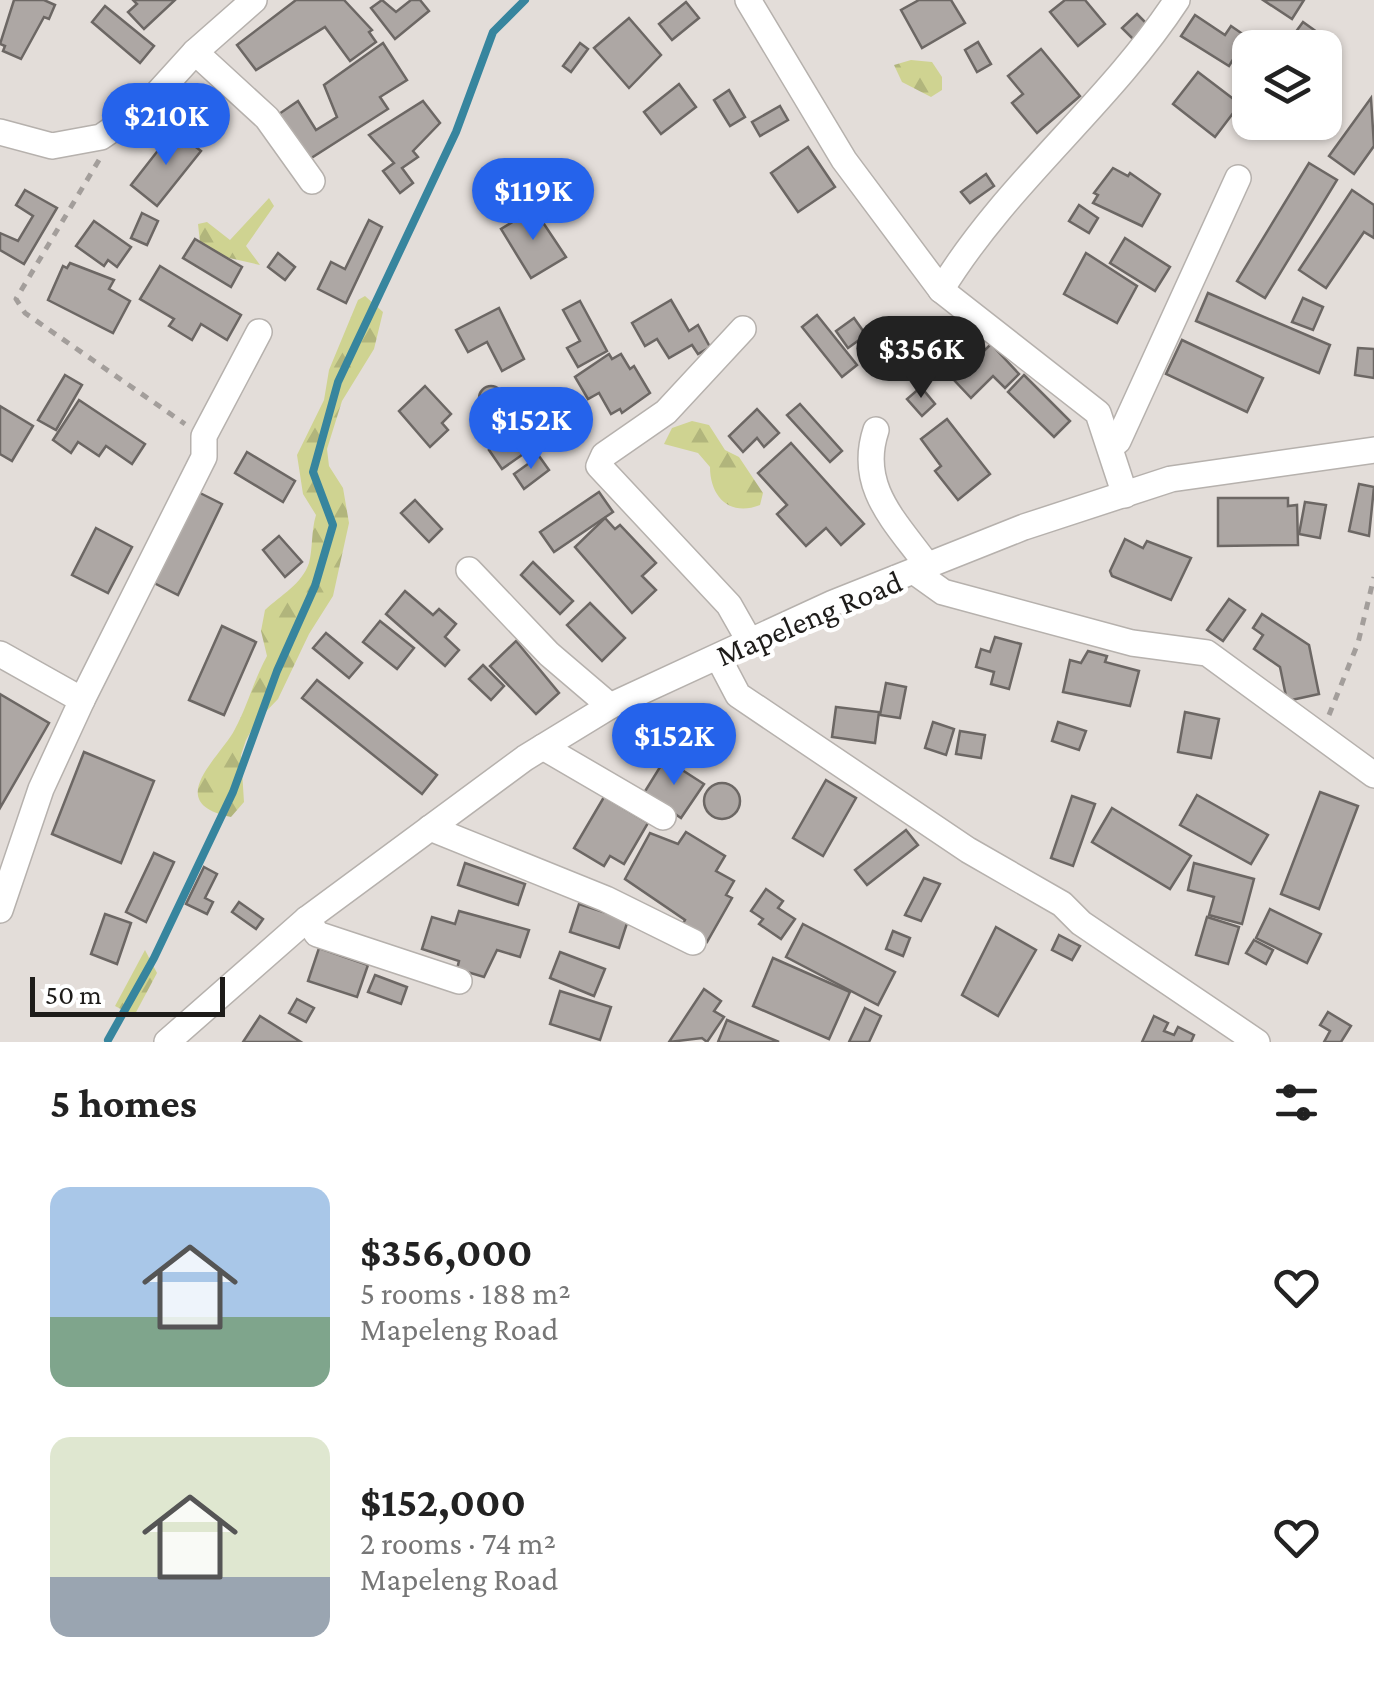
<!DOCTYPE html>
<meta charset="utf-8">
<style>
:root{--surface:#fff;--page:#f2f2f2;--text:#222;--muted:#767676;--accent:#2563eb}
body{margin:0;font-family:"Crimson Pro",serif;background:var(--page);color:var(--text);height:100vh;display:flex;flex-direction:column;font-size:38px;white-space:nowrap}
*{box-sizing:border-box;margin:0}
p{font-size:32px;color:var(--muted)}
.icon{flex:none;width:55px;height:55px;fill:none;stroke:currentColor;stroke-width:2;stroke-linecap:round;stroke-linejoin:round}
.map{position:relative;height:1042px;overflow:hidden}
.drawer{display:flex;flex-direction:column;background:var(--surface);flex:1}
.drawer>*{flex:none}
.tools{position:absolute;left:1232px;top:30px;display:grid;gap:20px}
.tools a{display:grid;place-items:center;width:110px;height:110px;border-radius:20px;background:var(--surface);box-shadow:0 2px 8px #0004;font-size:50px}
.scale{position:absolute;left:30px;bottom:25px;width:195px;box-sizing:border-box;padding-left:10px;border:5px solid #1e1c1a;border-top:0;font-size:28px;line-height:35px;white-space:nowrap;color:#1e1c1a;-webkit-text-stroke:8px #fff;paint-order:stroke}
.price{position:absolute;translate:-50% -85px;padding:0 22px;border-radius:35px;background:var(--accent);color:#fff;font-size:32px;line-height:65px;filter:drop-shadow(0 2px 5px #0008)}
.price::after{content:'';position:absolute;left:50%;top:60px;width:30px;height:22px;margin-left:-15px;background:inherit;clip-path:polygon(0 0,100% 0,50% 100%)}
.price.current{background:#222;color:#fff}
ul{padding:0;list-style:none}
li{display:flex;align-items:center;gap:30px;height:250px;padding:0 50px}
li span{display:grid;place-items:center;flex:none;width:280px;height:200px;border-radius:20px;color:#555}
li>.icon{margin-inline-start:auto}
span .icon{width:120px;height:120px;fill:#fffc;stroke-width:1}
li b{font-size:42px}
h2{display:flex;justify-content:space-between;align-items:center;height:120px;padding:0 50px;font-size:42px}
.map>svg:first-child{display:block}
</style>
<div class="map">
<svg width="1374" height="1042" viewBox="0 0 1374 1042">
<defs>
<pattern id="forest-firs" width="22" height="20" patternUnits="userSpaceOnUse" patternTransform="scale(2.5)"><rect width="22" height="20" fill="#cfd391"/><path d="M5 1l3.5 6h-7zM16 11l3.5 6h-7z" fill="#b1b57c"/></pattern>
</defs>
<rect width="100%" height="100%" fill="#e3ddd9"/>
<g fill="url(#forest-firs)">
<polygon points="911,60 932,62 942,77 942,90 931,97 902,82 894,65"/>
<polygon points="269,198 274,206 246,246 260,265 225,257 200,242 198,224 207,222 230,240"/>
<path d="M365,296L383,312L374,349L342,401L327,449L329,466L343,488L349,523L333,596L309,634L278,699L256,722L246,740L241,755L244,802L231,817C161,803 221,757 235,729C248,705 253,682 267,656L261,631L265,610C281,595 302,584 309,563C313,548 311,531 316,515L303,494L297,455L324,400L329,370L358,300Z"/>
<path d="M692,421L709,425L725,450L739,457L763,493L760,505C730,517 710,497 710,467L698,453L664,444L672,428Z"/>
<polygon points="145,950 157,973 134,1016 115,1006"/>
</g>
<g fill="none" stroke-linecap="round" stroke-linejoin="round">
<polyline stroke="#37859e" stroke-width="8" points="108,1040 154,958 233,792 277,671 315,586 333,525 313,472 338,382 456,132 493,32 525,0"/>
</g>
<g fill="#ada7a4" stroke="#6c6764" stroke-width="2.5">
<polygon points="14,0 44,0 55,5 49,19 44,17 21,59 3,51 5,46 0,44"/>
<polygon points="133,0 175,0 144,29 128,12 137,4"/>
<polygon points="296,0 344,0 372,30 369,32 376,42 350,61 325,27 256,70 237,45"/>
<polygon points="382,0 396,12 411,0 420,0 429,11 395,39 371,8"/>
<polygon points="919,0 951,0 965,23 922,48 901,10"/>
<polygon points="1065,0 1085,0 1105,24 1078,46 1050,12"/>
<polygon points="1263,0 1304,0 1292,19"/>
<polygon points="686,2 699,18 672,40 659,24"/>
<polygon points="105,6 154,46 140,63 92,22"/>
<polygon points="1137,14 1151,28 1137,43 1122,28"/>
<polygon points="1195,15 1225,35 1231,26 1247,37 1229,66 1181,36"/>
<polygon points="629,18 661,55 629,88 594,48"/>
<polygon points="1303,22 1331,42 1325,50 1284,48"/>
<polygon points="978,42 991,64 977,72 965,50"/>
<polygon points="383,43 407,80 380,97 388,109 305,162 276,116 298,101 316,130 337,117 324,85"/>
<polygon points="580,43 588,49 571,72 563,66"/>
<polygon points="1041,49 1080,96 1037,133 1012,103 1023,94 1008,76"/>
<polygon points="1198,72 1240,104 1215,137 1173,104"/>
<polygon points="679,84 696,107 661,134 644,112"/>
<polygon points="729,90 745,117 730,126 714,100"/>
<polygon points="1371,98 1374,146 1354,174 1329,156"/>
<polygon points="423,101 440,123 413,151 418,157 402,168 413,183 400,193 383,171 394,163 369,135"/>
<circle cx="212" cy="119" r="16"/>
<polygon points="780,106 788,120 760,136 752,122"/>
<polygon points="174,130 201,151 157,206 131,185"/>
<polygon points="808,147 835,187 798,212 771,173"/>
<polygon points="514,161 526,178 513,187 501,170"/>
<polygon points="1309,163 1337,180 1265,298 1237,281"/>
<polygon points="1113,168 1128,176 1130,173 1160,194 1142,226 1093,203 1098,195 1094,193"/>
<polygon points="986,174 994,186 970,203 961,192"/>
<polygon points="25,190 57,208 24,264 0,250 0,233 18,241 33,216 16,205"/>
<polygon points="1352,190 1374,205 1374,238 1364,232 1326,288 1299,270"/>
<polygon points="1079,205 1098,218 1089,233 1069,221"/>
<polygon points="534,209 566,257 531,278 501,229"/>
<polygon points="142,213 158,221 147,245 131,238"/>
<polygon points="369,220 382,227 346,303 318,289 331,262 345,269"/>
<polygon points="94,221 131,247 117,267 108,260 104,266 76,246"/>
<polygon points="1125,238 1170,267 1155,291 1110,263"/>
<polygon points="195,239 242,267 231,287 183,258"/>
<polygon points="278,253 295,267 285,280 268,267"/>
<polygon points="1086,253 1137,286 1117,323 1064,294"/>
<polygon points="70,263 114,280 109,289 130,301 113,333 48,300 63,266 67,268"/>
<polygon points="160,266 241,315 227,340 201,324 192,340 169,326 174,319 140,299"/>
<polygon points="1208,293 1330,345 1319,373 1196,321"/>
<polygon points="1303,298 1323,307 1313,330 1292,322"/>
<polygon points="671,300 689,331 698,325 710,347 698,354 692,345 669,358 657,339 645,346 632,323"/>
<polygon points="580,301 607,351 578,367 567,348 580,341 563,310"/>
<polygon points="499,308 524,359 502,371 487,342 468,352 456,330"/>
<polygon points="817,315 857,365 842,377 802,327"/>
<polygon points="854,318 866,335 848,348 836,331"/>
<polygon points="1182,340 1263,378 1247,412 1166,374"/>
<polygon points="991,344 1019,374 1005,388 993,376 971,398 954,380"/>
<polygon points="1358,348 1374,349 1374,378 1355,375"/>
<polygon points="609,354 612,359 621,354 630,369 634,366 650,393 622,413 620,409 611,414 599,393 588,399 575,377"/>
<polygon points="65,375 82,385 56,430 38,420"/>
<polygon points="1024,375 1070,421 1054,437 1008,392"/>
<circle cx="491" cy="398" r="12"/>
<polygon points="425,386 451,414 442,423 448,430 430,447 399,411"/>
<polygon points="921,387 935,404 922,416 907,399"/>
<polygon points="79,400 145,444 132,464 106,446 99,456 78,442 71,453 53,440"/>
<polygon points="800,404 842,451 830,462 787,415"/>
<polygon points="0,406 33,426 12,461 0,454"/>
<polygon points="757,409 779,433 764,447 757,438 743,452 729,436"/>
<polygon points="947,419 990,474 958,500 935,471 941,466 921,439"/>
<polygon points="516,431 529,450 502,469 489,450"/>
<polygon points="791,443 864,524 841,545 826,528 806,546 777,514 787,505 758,473"/>
<polygon points="247,452 295,481 283,502 235,473"/>
<polygon points="539,456 549,470 524,489 514,474"/>
<polygon points="1359,484 1374,487 1369,536 1349,531"/>
<polygon points="198,492 222,504 178,595 154,583"/>
<polygon points="599,492 613,512 554,552 540,532"/>
<polygon points="1218,498 1288,498 1288,506 1297,505 1298,545 1218,546"/>
<polygon points="415,500 442,529 429,542 401,513"/>
<polygon points="1305,502 1326,505 1320,538 1299,534"/>
<polygon points="605,518 615,529 620,525 656,563 642,576 656,590 632,613 575,547"/>
<polygon points="96,528 132,547 108,593 72,575"/>
<polygon points="279,536 302,562 285,577 263,550"/>
<polygon points="1125,539 1143,548 1147,541 1191,558 1171,600 1112,576 1110,571"/>
<polygon points="533,562 573,601 560,614 521,575"/>
<polygon points="405,591 433,615 439,609 456,624 445,637 459,650 445,666 386,614"/>
<polygon points="1229,599 1245,610 1223,641 1207,630"/>
<polygon points="590,603 625,638 602,661 567,625"/>
<polygon points="1262,614 1309,645 1319,694 1287,701 1280,667 1254,649 1263,635 1253,628"/>
<polygon points="380,621 414,648 397,669 363,642"/>
<polygon points="222,626 256,642 224,715 189,700"/>
<polygon points="326,633 362,663 349,678 313,648"/>
<polygon points="995,637 1021,644 1009,689 991,684 994,672 976,667 981,649 990,652"/>
<polygon points="516,641 559,693 536,714 490,666"/>
<polygon points="1088,651 1107,656 1105,662 1139,671 1130,706 1063,692 1070,660 1081,663"/>
<polygon points="483,665 504,686 491,700 469,679"/>
<polygon points="317,680 437,775 422,794 302,698"/>
<polygon points="886,683 906,687 900,718 880,715"/>
<polygon points="0,694 49,723 0,808"/>
<polygon points="836,707 879,712 875,743 832,737"/>
<polygon points="1185,712 1219,719 1211,758 1178,752"/>
<polygon points="933,722 954,729 946,755 925,748"/>
<polygon points="1058,722 1086,731 1079,750 1052,741"/>
<polygon points="960,731 985,735 981,758 956,754"/>
<polygon points="84,752 154,781 121,863 52,834"/>
<polygon points="665,759 704,784 681,818 644,793"/>
<polygon points="826,780 856,798 823,856 793,838"/>
<circle cx="722" cy="801" r="18"/>
<polygon points="1320,792 1358,806 1319,909 1281,894"/>
<polygon points="1197,795 1268,835 1251,864 1180,825"/>
<polygon points="1072,796 1095,804 1073,866 1051,858"/>
<polygon points="604,797 648,823 624,864 610,856 604,866 574,848"/>
<polygon points="1112,808 1191,856 1170,889 1092,842"/>
<polygon points="906,830 918,845 867,885 855,870"/>
<polygon points="686,832 725,856 716,871 734,881 726,895 732,898 707,942 681,927 685,920 625,879 650,833 678,844"/>
<polygon points="154,853 174,862 146,922 126,912"/>
<polygon points="465,863 525,884 518,905 458,885"/>
<polygon points="1194,863 1254,879 1242,924 1209,915 1214,897 1188,890"/>
<polygon points="204,867 217,874 205,898 213,902 207,914 186,904"/>
<polygon points="924,878 940,884 921,921 905,915"/>
<polygon points="766,889 783,901 778,908 795,919 781,939 759,924 763,919 751,911"/>
<polygon points="239,902 263,919 256,929 232,912"/>
<polygon points="579,904 628,920 619,948 570,932"/>
<polygon points="1270,909 1321,934 1307,963 1256,938"/>
<polygon points="459,911 529,930 520,957 497,950 484,977 457,969 459,961 422,949 432,917 455,924"/>
<polygon points="105,914 131,923 117,964 91,954"/>
<polygon points="1207,917 1239,927 1228,964 1196,955"/>
<polygon points="803,924 895,972 878,1005 786,957"/>
<polygon points="996,927 1036,950 998,1016 962,995"/>
<polygon points="893,931 910,938 903,956 886,949"/>
<polygon points="1059,935 1080,946 1072,960 1052,950"/>
<polygon points="1254,940 1273,950 1266,964 1246,953"/>
<polygon points="319,948 368,965 357,997 308,981"/>
<polygon points="560,952 605,969 594,996 550,978"/>
<polygon points="773,958 850,992 829,1039 753,1006"/>
<polygon points="375,975 407,987 401,1004 368,992"/>
<polygon points="704,989 721,1001 714,1011 724,1017 707,1042 702,1038 669,1042"/>
<polygon points="560,991 611,1007 600,1040 550,1024"/>
<polygon points="297,999 314,1008 306,1022 289,1013"/>
<polygon points="865,1008 881,1016 869,1042 849,1042"/>
<polygon points="1328,1012 1351,1026 1341,1042 1324,1042 1330,1031 1320,1025"/>
<polygon points="260,1016 301,1042 243,1042"/>
<polygon points="1154,1016 1168,1023 1164,1031 1174,1035 1178,1027 1194,1035 1191,1042 1142,1042"/>
<polygon points="727,1020 779,1042 718,1042"/>
</g>
<g fill="none" stroke-linecap="round" stroke-linejoin="round">
<g stroke="#b6b1ad" stroke-width="28">
<g id="minor">
<polyline points="748,0 844,160 941,290 1098,413 1125,495"/>
<polyline points="195,52 267,118 312,181"/>
<polyline points="0,132 52,146 101,137 146,106 195,52 254,0"/>
<path d="M941,290C1007,182 1108,105 1177,0"/>
<polyline points="743,329 666,412 604,455 599,466 729,605 750,642"/>
<path d="M876,430C857,487 896,522 927,565"/>
<polyline points="1110,447 1118,441 1238,178"/>
<polyline points="469,570 549,654 610,706"/>
<polyline points="915,572 943,592 1132,643 1207,653 1374,775"/>
<polyline points="0,654 82,700 41,789 0,910"/>
<polyline points="718,657 738,695 968,850 1062,904 1081,923 1257,1042"/>
<polyline points="82,700 204,457 204,436 259,332"/>
<polyline points="543,747 663,817"/>
<polyline points="430,828 606,899 693,942"/>
<polyline points="307,919 317,934 459,981"/>
<polyline points="167,1042 307,919 525,758 610,706 833,603 1024,527 1171,479 1374,450"/>
</g>
</g>
<g stroke="#a39e9b" stroke-width="5" stroke-dasharray="8 8" stroke-linecap="butt">
<polyline points="99,160 16,299 25,313 185,424"/>
<polyline points="1329,715 1358,643 1374,577"/>
</g>
<use href="#minor" stroke="#fff" stroke-width="25"/>
</g>
<g text-anchor="middle" stroke-width="9" stroke-linejoin="round" paint-order="stroke">
<g font-size="32" fill="#1e1c1a" stroke="#fff">
<text transform="translate(809 618) rotate(-23)" y="11">Mapeleng Road</text>
</g>
</g>
</svg>
<div class="tools">
<a><svg class="icon" aria-label="layers" viewBox="0 0 24 24"><path d="M12 4l9 5-9 5-9-5zM3 14l9 5 9-5"/></svg></a>
</div>
<div class="scale">50 m</div>
<b class="price" style="left:166px;top:168px">$210K</b>
<b class="price" style="left:533px;top:243px">$119K</b>
<b class="price current" style="left:921px;top:401px">$356K</b>
<b class="price" style="left:531px;top:472px">$152K</b>
<b class="price" style="left:674px;top:788px">$152K</b>
</div>
<section class="drawer">
<h2>5 homes<svg class="icon" aria-label="filters" viewBox="0 0 24 24"><path d="M4 7h16M4 17h16"/><circle cx="9" cy="7" r="2"/><circle cx="15" cy="17" r="2"/></svg></h2>
<ul>
<li><span style="background:linear-gradient(#a9c7e8 65%,#7fa58c 0)"><svg class="icon" aria-label="home" viewBox="0 0 24 24"><path d="M3 11l9-7 9 7M6 9v11h12V9"/></svg></span><div><b>$356,000</b><p>5 rooms · 188 m²</p><p>Mapeleng Road</p></div><svg class="icon" aria-label="heart" viewBox="0 0 24 24"><path d="M12 20l-8-8c-3-5 5-10 8-4 3-6 11-1 8 4z"/></svg></li>
<li><span style="background:linear-gradient(#dfe7d0 70%,#9aa5b1 0)"><svg class="icon" aria-label="home" viewBox="0 0 24 24"><path d="M3 11l9-7 9 7M6 9v11h12V9"/></svg></span><div><b>$152,000</b><p>2 rooms · 74 m²</p><p>Mapeleng Road</p></div><svg class="icon" aria-label="heart" viewBox="0 0 24 24"><path d="M12 20l-8-8c-3-5 5-10 8-4 3-6 11-1 8 4z"/></svg></li>
</ul>
</section>
